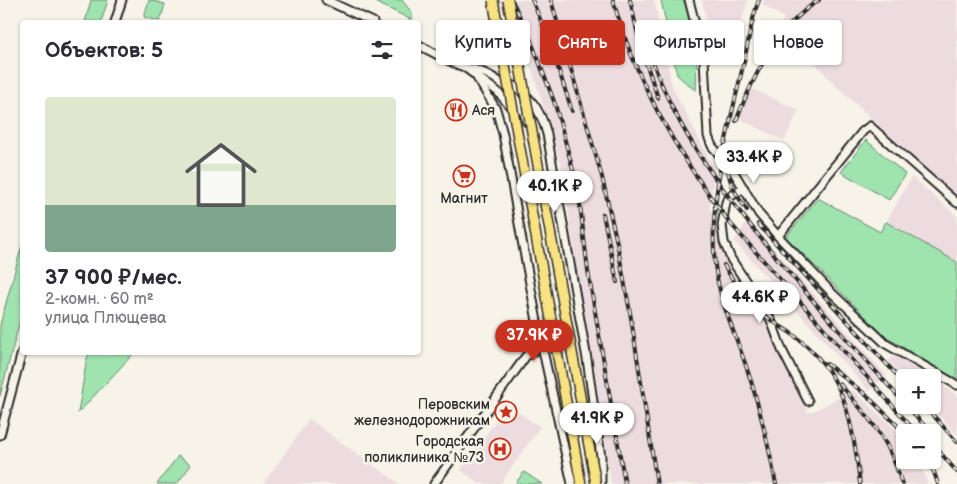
<!DOCTYPE html>
<html lang="ru">
<meta charset="utf-8">
<style>
:root{--surface:#fff;--page:#f7f7f7;--text:#2b2b33;--muted:#7c7c81;--line:#e1e1e2;--accent:#c8321e}
body{margin:0;font-family:"Balsamiq Sans",sans-serif;background:var(--page);color:var(--text);height:100vh;display:flex;flex-direction:column;font-size:19px;white-space:nowrap}
*{box-sizing:border-box;margin:0}
p{font-size:16px;color:var(--muted)}
.icon{flex:none;width:28px;height:28px;fill:none;stroke:currentColor;stroke-width:2;stroke-linecap:round;stroke-linejoin:round}
.map{position:relative;flex:1;overflow:hidden}
.panel{position:absolute;left:20px;top:20px;width:401px;height:335px;display:flex;flex-direction:column;background:var(--surface);border-radius:5px;box-shadow:0 1px 4px #0004}
.panel>*{flex:none}
.hud{position:absolute;left:436px;top:20px;width:445px;height:45px;display:flex;gap:10px}
.tools{position:absolute;left:896px;top:369px;display:grid;gap:10px}
.tools a{display:grid;place-items:center;width:45px;height:45px;border-radius:5px;background:var(--surface);box-shadow:0 1px 4px #0004;font-size:25px}
.price{position:absolute;translate:-50% -42px;padding:0 11px;border-radius:18px;background:#fff;color:#222;font-size:16px;line-height:32px;filter:drop-shadow(0 1px 2px #0008)}
.price::after{content:'';position:absolute;left:50%;top:30px;width:15px;height:11px;margin-left:-8px;background:inherit;clip-path:polygon(0 0,100% 0,50% 100%)}
.price.active{background:var(--accent);color:#fff}
ul{padding:0;list-style:none}
li{display:grid;align-content:center;gap:10px;height:265px;padding:0 25px}
li+li{border-top:1px solid var(--line)}
li span{display:grid;place-items:center;height:155px;border-radius:5px;color:#555}
li>.icon{margin-inline-start:auto}
span .icon{width:90px;height:90px;fill:#fffc;stroke-width:1}
li b{font-size:21px}
h2{display:flex;justify-content:space-between;align-items:center;height:60px;padding:0 25px;font-size:21px}
.tag{padding:0 18px;border-radius:5px;background:var(--surface);box-shadow:0 1px 4px #0004;font-size:18px;line-height:45px}
.tag.active{background:var(--accent);color:#fff}
.map>svg:first-child{display:block}
</style>
<div class="map">
<svg width="957" height="484" viewBox="0 0 957 484">
<rect width="100%" height="100%" fill="#f7f3e8"/>
<filter id="ink" filterUnits="userSpaceOnUse"><feTurbulence type="fractalNoise" baseFrequency=".02" numOctaves="2"/><feDisplacementMap in="SourceGraphic" scale="10" xChannelSelector="R" yChannelSelector="G"/><feConvolveMatrix kernelMatrix="1 2 1 2 8 2 1 2 1" color-interpolation-filters="sRGB"/></filter>
<g filter="url(#ink)">
<g fill="#eddcdf">
<polygon points="498,0 654,0 672,86 715,170 709,209 721,223 727,259 767,321 808,412 814,411 853,390 897,431 905,441 905,460 918,460 928,484 611,484 598,391 578,279 562,167 532,70"/>
<polygon points="702,0 748,0 734,47 713,51"/>
<polygon points="764,0 957,0 957,198 830,80 811,58 788,37 776,31 784,18 762,4"/>
<polygon points="752,89 799,110 784,141 738,118"/>
<polygon points="912,177 957,216 957,262 886,222"/>
<polygon points="748,220 886,375 869,391 734,241"/>
<polygon points="896,353 931,377 905,378 905,379 888,361"/>
<polygon points="933,378 957,395 957,435 929,405 932,405"/>
<polygon points="508,405 540,427 500,484 480,484 460,470"/>
<polygon points="309,419 353,451 400,484 263,484"/>
</g>
<g fill="#9fe3af" stroke="#65876d">
<polygon points="91,0 108,0 101,22 85,22"/>
<polygon points="149,0 165,4 160,21 144,17"/>
<polygon points="379,0 402,0 412,13 412,20 377,3"/>
<polygon points="661,0 685,0 697,50 696,91 677,75"/>
<polygon points="866,140 905,174 889,200 841,172"/>
<polygon points="818,198 880,232 886,222 957,262 957,380 886,337 786,237"/>
<polygon points="22,245 22,313 0,396 0,325"/>
<polygon points="90,353 134,353 78,413 87,358"/>
<polygon points="178,456 191,465 177,484 157,484"/>
<polygon points="524,472 542,484 515,484"/>
</g>
<g fill="none" stroke-linecap="round" stroke-linejoin="round">
<g stroke="#2b2b2b" stroke-width="11">
<g id="minor">
<polyline points="326,0 373,22"/>
<polyline points="689,0 704,59 708,136 712,146 732,169 759,214 778,236 832,293 886,344 957,385"/>
<polyline points="115,22 122,0"/>
<path d="M419,45C433,52 448,62 464,67C468,69 474,69 479,71C501,78 521,99 527,122"/>
<polyline points="467,69 498,92 513,110"/>
<polyline points="477,78 496,109 503,134 521,235"/>
<path d="M506,81C530,95 540,108 547,134L587,359L601,457V484"/>
<polyline points="744,188 731,196 726,202 722,225 724,242 731,259 771,320 782,350 808,401"/>
<polyline points="778,236 863,131 870,126 957,203"/>
<polyline points="0,435 22,352"/>
<polyline points="434,484 526,356 537,349 568,343"/>
</g>
</g>
<use href="#minor" stroke="#f7f3e8" stroke-width="7"/>
<g stroke="#2b2b2b" stroke-width="4">
<g id="rail">
<polyline points="512,0 530,38 555,104 578,188 588,271 625,484"/>
<polyline points="532,0 549,40 572,111"/>
<polyline points="551,0 602,177 617,243 630,312 657,484"/>
<path d="M613,0C635,81 679,157 730,223L916,432"/>
<polyline points="630,0 641,48 658,98"/>
<path d="M759,0C750,22 748,47 742,70C728,131 708,202 715,265C719,299 734,331 745,363C759,403 768,443 776,484"/>
<path d="M644,32C662,105 705,168 751,226C800,288 853,346 905,404"/>
<path d="M736,121C754,75 776,28 819,0"/>
<path d="M728,160C726,179 736,195 747,210"/>
<polyline points="603,214 617,282"/>
<polyline points="758,224 905,384"/>
<path d="M724,265C736,287 750,306 771,320C779,326 789,331 796,337C815,352 832,372 841,394C852,419 857,457 860,484"/>
<polyline points="827,364 865,394 905,433"/>
<path d="M840,384C855,402 870,418 882,437C891,451 897,468 902,484"/>
<polyline points="906,405 930,432"/>
<polyline points="924,405 957,442"/>
<polyline points="932,443 957,472"/>
<polyline points="926,460 934,472 938,484"/>
</g>
</g>
<use href="#rail" stroke="#f7f3e8" stroke-width="2" stroke-dasharray="5.5" stroke-linecap="butt"/>
<g stroke="#2b2b2b" stroke-width="11" stroke-linecap="butt">
<polyline id="minor-bridge" points="521,235 539,332 572,484"/>
</g>
<g stroke="#2b2b2b" stroke-width="12" stroke-linecap="butt">
<g id="major-bridge">
<polyline points="493,0 581,484"/>
<polyline points="508,0 596,484"/>
</g>
</g>
<use href="#minor-bridge" stroke="#f7f3e8" stroke-width="7"/>
<use href="#major-bridge" stroke="#f8e281" stroke-width="9"/>
</g>
</g>
<defs>
<g id="restaurant-ring" transform="scale(1.125)"><circle r="9.5" fill="#f7f3e8" stroke="#c8321e" stroke-width="1.5"/><path d="M-5-6h1v4h1v-4h1v4h1v-4h1v5L-1.5 .5V6h-2V.5L-5-1ZM5-6V6H3V1.5H1.5Q1.5-4 5-6Z" fill="#c8321e"/></g>
<g id="supermarket-ring" transform="scale(1.125)"><circle r="9.5" fill="#f7f3e8" stroke="#c8321e" stroke-width="1.5"/><path d="M-6-5.5h2.5l.6 2H6L4.5 2H-2.5L-4.4-4H-6ZM-1.5 3.2a1.3 1.3 0 1 0 .1 0ZM3 3.2a1.3 1.3 0 1 0 .1 0Z" fill="#c8321e"/></g>
<g id="sight-ring" transform="scale(1.125)"><circle r="9.5" fill="#f7f3e8" stroke="#c8321e" stroke-width="1.5"/><path d="M0-6L1.8-2.2L6-1.7L2.9 1.2L3.7 5.4L0 3.3L-3.7 5.4L-2.9 1.2L-6-1.7L-1.8-2.2Z" fill="#c8321e"/></g>
<g id="hospital-ring" transform="scale(1.125)"><circle r="9.5" fill="#f7f3e8" stroke="#c8321e" stroke-width="1.5"/><path d="M-5-5h3v3.5h4V-5h3V5h-3V1.5h-4V5h-3Z" fill="#c8321e"/></g>
</defs>
<g fill-rule="evenodd">
<use href="#restaurant-ring" x="456" y="110"/>
<use href="#supermarket-ring" x="464" y="176"/>
<use href="#sight-ring" x="506" y="412"/>
<use href="#hospital-ring" x="500" y="449"/>
</g>
<g text-anchor="middle" stroke-width="5" stroke-linejoin="round" paint-order="stroke">
<g font-size="14" fill="#2b2b2b" stroke="#f7f3e8" text-anchor="end">
<text x="472" y="115" text-anchor="start">Ася</text>
<text x="464" y="203" text-anchor="middle">Магнит</text>
<text x="490" y="409">Перовским<tspan x="490" dy="16">железнодорожникам</tspan></text>
<text x="484" y="446">Городская<tspan x="484" dy="16">поликлиника №73</tspan></text>
</g>
</g>
</svg>
<div class="tools">
<a>+</a>
<a>−</a>
</div>
<b class="price" style="left:754px;top:184px">33.4K ₽</b>
<b class="price" style="left:555px;top:213px">40.1K ₽</b>
<b class="price" style="left:760px;top:324px">44.6K ₽</b>
<b class="price active" style="left:534px;top:362px">37.9K ₽</b>
<b class="price" style="left:597px;top:445px">41.9K ₽</b>
<div class="hud">
<a class="tag">Купить</a>
<a class="tag active">Снять</a>
<a class="tag">Фильтры</a>
<a class="tag">Новое</a>
</div>
<section class="panel">
<h2>Объектов: 5<svg class="icon" aria-label="filters" viewBox="0 0 24 24"><path d="M4 7h16M4 17h16"/><circle cx="9" cy="7" r="2"/><circle cx="15" cy="17" r="2"/></svg></h2>
<ul>
<li><span style="background:linear-gradient(#dfe7d0 70%,#7fa58c 0)"><svg class="icon" aria-label="home" viewBox="0 0 24 24"><path d="M3 11l9-7 9 7M6 9v11h12V9"/></svg></span><div><b>37 900 ₽/мес.</b><p>2-комн. · 60 m²</p><p>улица Плющева</p></div></li>
</ul>
</section>
</div>
